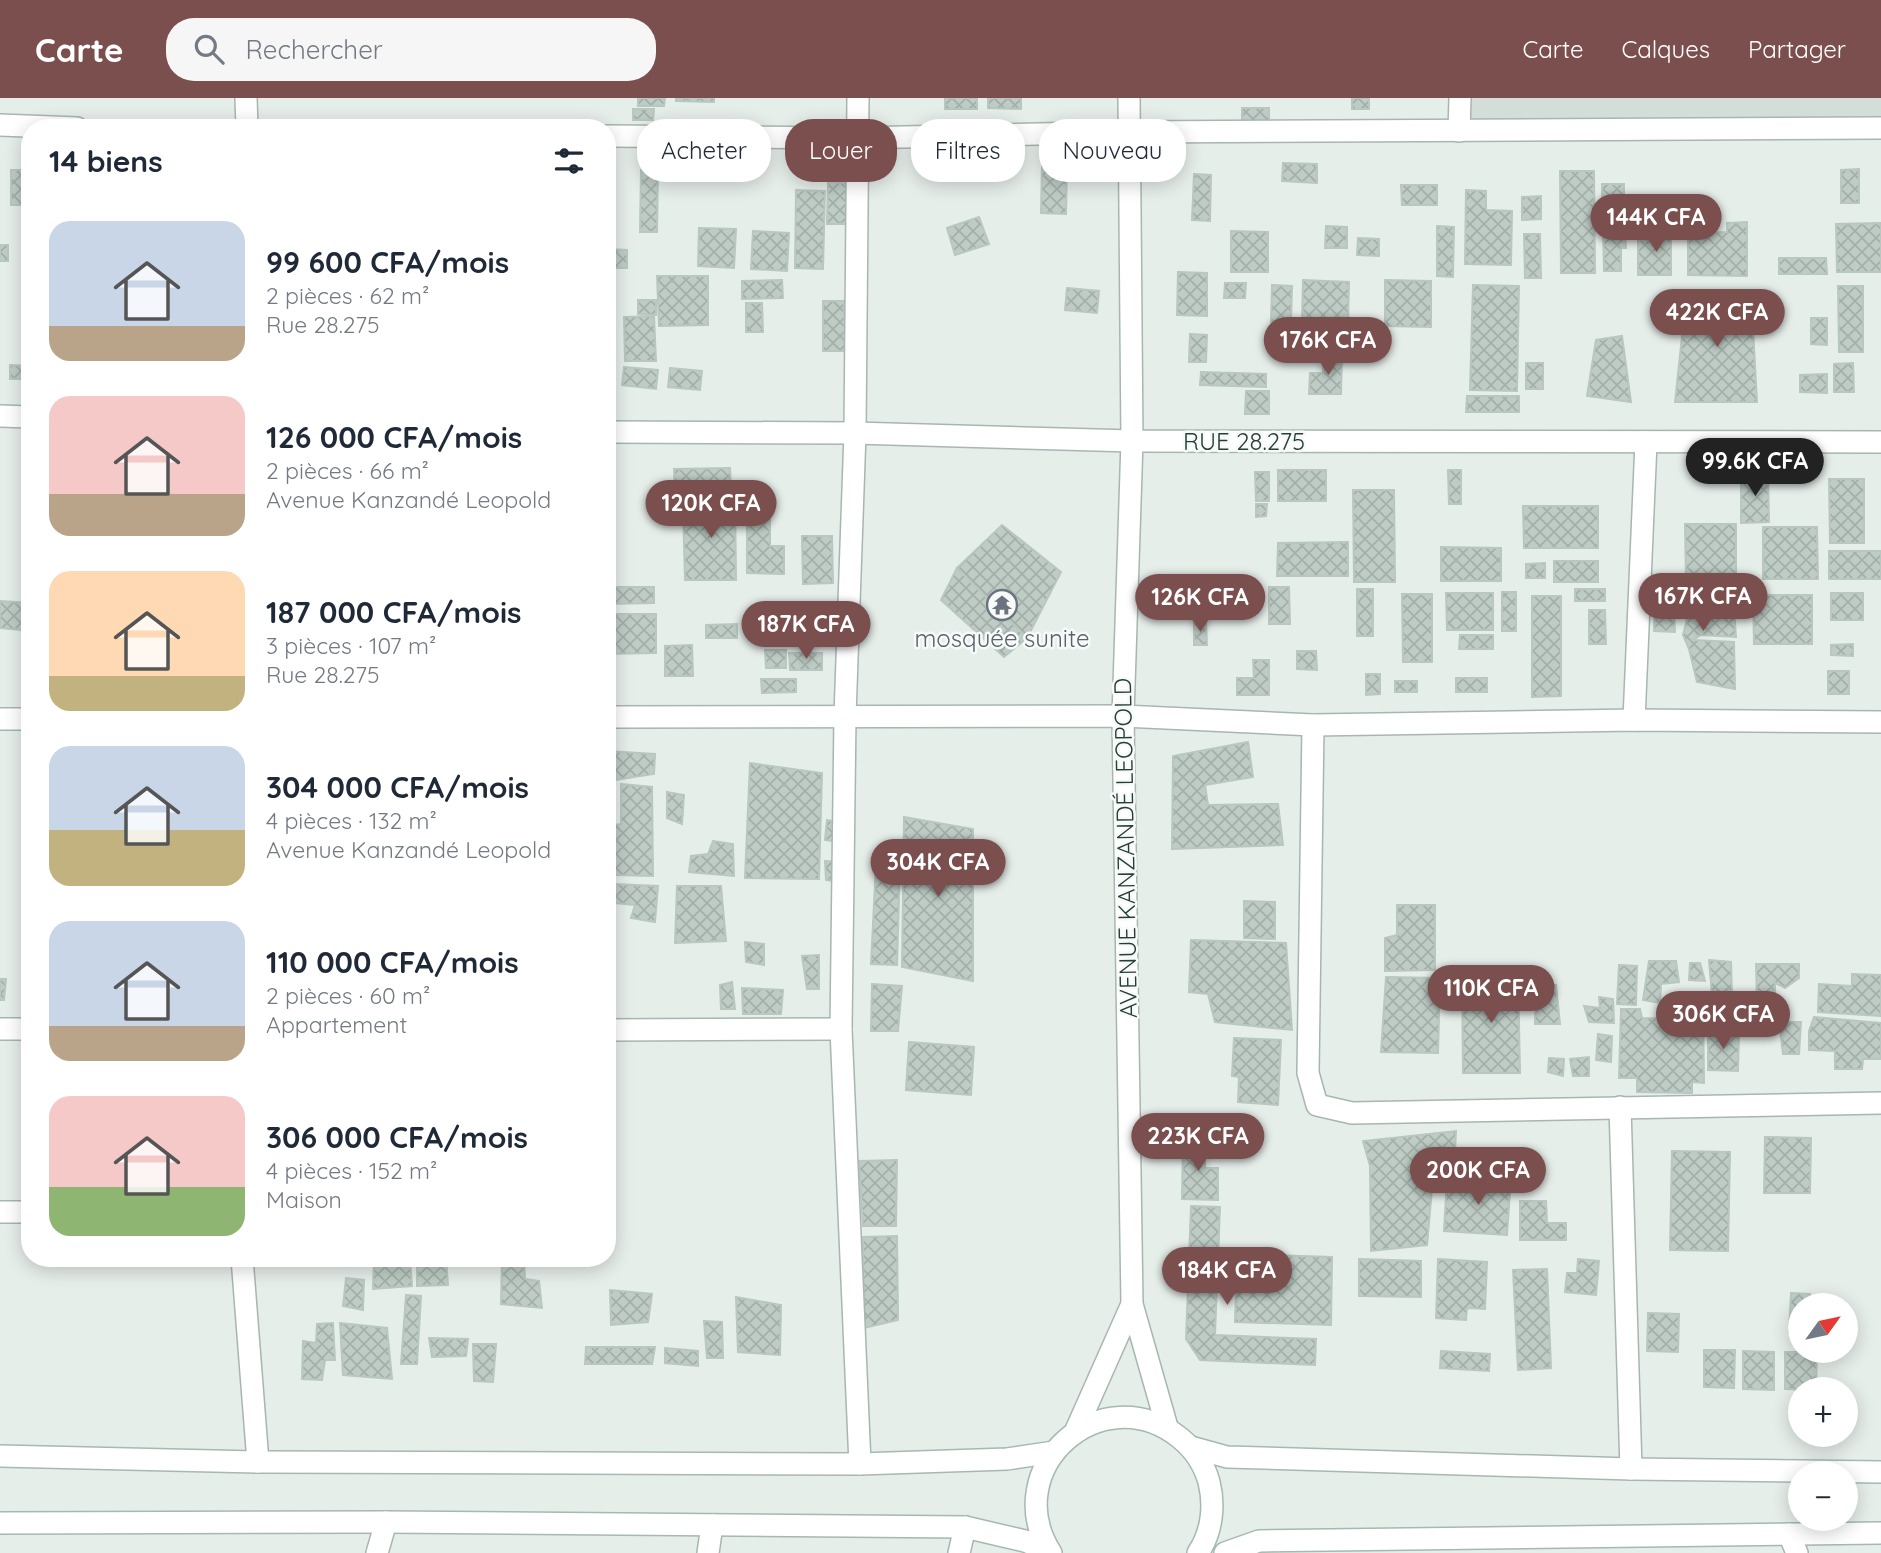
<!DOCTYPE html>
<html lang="fr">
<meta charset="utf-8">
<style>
:root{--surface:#fff;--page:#f6f6f7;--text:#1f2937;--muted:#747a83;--accent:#7b4f4d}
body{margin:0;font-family:Quicksand,sans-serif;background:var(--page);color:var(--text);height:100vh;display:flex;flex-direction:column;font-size:26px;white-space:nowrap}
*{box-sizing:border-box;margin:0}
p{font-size:23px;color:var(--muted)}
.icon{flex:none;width:38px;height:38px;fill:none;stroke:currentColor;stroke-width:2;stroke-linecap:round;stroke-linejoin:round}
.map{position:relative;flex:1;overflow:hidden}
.details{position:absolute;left:21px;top:21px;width:595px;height:1148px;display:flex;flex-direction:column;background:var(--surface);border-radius:28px;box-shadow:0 4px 18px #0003}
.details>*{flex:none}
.hud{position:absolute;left:637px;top:21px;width:665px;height:63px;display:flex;gap:14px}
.needle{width:46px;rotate:57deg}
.fabs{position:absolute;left:1788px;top:1195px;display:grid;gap:14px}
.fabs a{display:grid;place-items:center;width:70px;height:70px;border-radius:50%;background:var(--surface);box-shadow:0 4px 18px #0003;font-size:35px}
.price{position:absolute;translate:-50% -60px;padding:0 16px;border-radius:24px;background:var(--accent);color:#fff;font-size:23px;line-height:46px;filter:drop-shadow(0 2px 4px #0008)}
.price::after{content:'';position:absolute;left:50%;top:42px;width:21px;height:16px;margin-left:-10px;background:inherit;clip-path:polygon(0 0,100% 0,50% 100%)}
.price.current{background:#222;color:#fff}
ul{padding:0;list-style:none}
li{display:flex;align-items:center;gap:21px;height:175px;padding:0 28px}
li span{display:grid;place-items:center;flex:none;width:196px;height:140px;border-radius:21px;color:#555}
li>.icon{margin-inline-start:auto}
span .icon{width:84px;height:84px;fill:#fffc;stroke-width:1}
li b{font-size:30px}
h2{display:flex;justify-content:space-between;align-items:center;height:84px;padding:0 28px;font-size:30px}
.chip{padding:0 24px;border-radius:28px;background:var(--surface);box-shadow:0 4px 18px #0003;font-size:24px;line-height:63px}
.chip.current{background:var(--accent);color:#fff}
header{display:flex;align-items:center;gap:42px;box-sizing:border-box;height:98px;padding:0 35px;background:var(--accent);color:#fff}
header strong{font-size:33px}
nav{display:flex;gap:38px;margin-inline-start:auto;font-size:24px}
.search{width:490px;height:63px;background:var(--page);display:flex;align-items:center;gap:18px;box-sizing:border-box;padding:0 24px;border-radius:28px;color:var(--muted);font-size:26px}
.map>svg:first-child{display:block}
</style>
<header>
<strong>Carte</strong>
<div class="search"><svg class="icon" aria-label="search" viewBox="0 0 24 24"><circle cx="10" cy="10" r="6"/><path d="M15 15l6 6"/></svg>Rechercher</div>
<nav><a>Carte</a><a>Calques</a><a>Partager</a></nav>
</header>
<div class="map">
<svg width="1881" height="1455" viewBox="0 0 1881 1455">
<defs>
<pattern id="building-cross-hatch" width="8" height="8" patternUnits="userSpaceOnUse" patternTransform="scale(1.75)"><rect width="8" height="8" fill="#beccc5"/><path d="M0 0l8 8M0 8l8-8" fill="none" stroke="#a3b0aa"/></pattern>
</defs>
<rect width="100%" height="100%" fill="#e6eeea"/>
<polygon fill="#d4ded9" points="1468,0 1881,0 1881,22 1467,22"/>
<g fill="url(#building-cross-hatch)" stroke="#b8c7c0" stroke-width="2">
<polygon points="638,0 665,0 664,8 638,8"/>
<polygon points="676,0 714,0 714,4 676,3"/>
<rect x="945" y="0" width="32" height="11"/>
<polygon points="988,0 1021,0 1021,11 988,10"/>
<rect x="1352" y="0" width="17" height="11"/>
<rect x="1242" y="10" width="27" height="13"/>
<polygon points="633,11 654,11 653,22 633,22"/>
<polygon points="1283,65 1317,66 1317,85 1282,83"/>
<polygon points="1042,67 1067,68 1066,116 1041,115"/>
<polygon points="1859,71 1859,105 1841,105 1841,72"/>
<rect x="11" y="72" width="19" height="35"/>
<polygon points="641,72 658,73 657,134 640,134"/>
<polygon points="1560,73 1594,73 1595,175 1561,175"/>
<polygon points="1194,76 1211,77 1210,123 1192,122"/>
<polygon points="828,84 846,85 846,126 827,126"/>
<polygon points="1602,86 1624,86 1624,105 1627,105 1627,121 1602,121"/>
<polygon points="1401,87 1437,87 1437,107 1402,107"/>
<polygon points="796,92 825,93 823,171 795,170"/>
<polygon points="1466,92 1486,93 1486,112 1512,113 1511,167 1465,166"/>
<polygon points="607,94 611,94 610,127 607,127"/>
<polygon points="1541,98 1541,121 1522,122 1522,99"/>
<polygon points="979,119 989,146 955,157 947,130"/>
<polygon points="23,122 30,123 30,142 24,142"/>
<polygon points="1747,124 1747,178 1688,177 1688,135 1727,134 1727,125"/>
<polygon points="1881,125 1881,174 1837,174 1836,126"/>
<polygon points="1326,128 1347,129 1347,150 1325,150"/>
<polygon points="1437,128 1454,129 1453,179 1437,178"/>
<polygon points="1656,129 1671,129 1671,177 1638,177 1638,142 1657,142"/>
<polygon points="699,130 736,131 734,170 698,168"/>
<polygon points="1603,131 1625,131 1626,150 1621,150 1621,173 1604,173"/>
<polygon points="753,133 789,135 787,173 751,171"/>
<polygon points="1231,133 1268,134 1268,174 1231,174"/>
<polygon points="1524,136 1540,136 1541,180 1525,180"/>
<polygon points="1358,140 1379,141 1379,158 1357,157"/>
<rect x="0" y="147" width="8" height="16"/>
<polygon points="607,151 627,152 627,170 607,170"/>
<polygon points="1779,160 1826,160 1827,176 1779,176"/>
<polygon points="1178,174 1207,175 1207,218 1177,217"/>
<polygon points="657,178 708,178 708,227 659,228"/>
<polygon points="782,182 783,200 742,201 742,183"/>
<polygon points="1303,182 1349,184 1348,224 1302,223"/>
<polygon points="1385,182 1431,183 1431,229 1385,228"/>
<polygon points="1225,185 1246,185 1245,200 1224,200"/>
<polygon points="1272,187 1292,188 1291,224 1271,224"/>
<polygon points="1473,187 1519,188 1517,293 1470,292"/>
<polygon points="1838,188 1863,188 1863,254 1839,254"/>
<polygon points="1067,190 1099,193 1097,215 1065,212"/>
<polygon points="1687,192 1751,194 1757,304 1675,304"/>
<polygon points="638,202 656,202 656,217 638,216"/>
<polygon points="823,203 844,203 845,253 823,253"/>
<polygon points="746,205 762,205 763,234 746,234"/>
<polygon points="654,218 656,263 625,263 624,219"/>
<polygon points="1811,220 1827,220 1827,247 1811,246"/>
<polygon points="1190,236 1207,237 1206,264 1189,264"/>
<polygon points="1622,238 1631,304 1587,298 1596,242"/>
<polygon points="1323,256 1342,256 1341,296 1309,296 1310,275 1323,275"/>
<rect x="1526" y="265" width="17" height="26"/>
<polygon points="1853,265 1854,294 1834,294 1834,266"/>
<polygon points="10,267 30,268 30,281 10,281"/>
<polygon points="624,269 658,272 656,291 622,287"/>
<polygon points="670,270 702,273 700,292 668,289"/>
<polygon points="1201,274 1266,276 1266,289 1200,287"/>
<polygon points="1827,276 1827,295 1800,294 1800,277"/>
<polygon points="1246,293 1269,293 1269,316 1245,316"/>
<polygon points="1467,298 1519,298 1519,314 1466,314"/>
<polygon points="730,370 731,389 708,390 708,396 675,396 674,371"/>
<rect x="1278" y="372" width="48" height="31"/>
<polygon points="1448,372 1461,372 1461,406 1449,406"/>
<polygon points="1255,374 1269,374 1269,403 1256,403"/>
<polygon points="1741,375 1768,375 1769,424 1741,425"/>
<polygon points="1829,381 1864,381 1864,445 1830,445"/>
<polygon points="1353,392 1394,392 1395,484 1354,484"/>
<polygon points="706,398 735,398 736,482 685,482 683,408 707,408"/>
<polygon points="1256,406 1267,406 1266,418 1256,419"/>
<polygon points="1523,408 1598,408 1598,450 1524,450"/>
<polygon points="770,421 770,448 784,448 784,476 747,475 747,422"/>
<polygon points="1685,426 1736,426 1736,482 1686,482"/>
<polygon points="1002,427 1061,474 1027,540 957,470"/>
<polygon points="1763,429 1817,429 1818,481 1763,481"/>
<polygon points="802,438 832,438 833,485 803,486"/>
<polygon points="1348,444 1348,478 1277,478 1278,445"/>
<polygon points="1441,449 1501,450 1501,483 1441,483"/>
<rect x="1829" y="453" width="52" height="28"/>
<rect x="1554" y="463" width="44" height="21"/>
<polygon points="1545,465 1545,480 1526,480 1526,466"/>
<polygon points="957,470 1027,540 1004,559 941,502"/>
<polygon points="607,489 654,489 654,505 607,506"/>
<polygon points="1269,489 1289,489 1290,526 1269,526"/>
<rect x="1357" y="491" width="16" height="47"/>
<rect x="1575" y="491" width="30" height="12"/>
<rect x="1502" y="494" width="14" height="39"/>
<polygon points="1446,495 1493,495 1493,532 1447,532"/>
<polygon points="1655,495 1696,498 1694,514 1704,517 1703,495 1733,496 1736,539 1701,537 1693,542 1734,544 1735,591 1697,584 1689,551 1683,537 1687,521 1674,515 1675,534 1654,533"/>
<rect x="1831" y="495" width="32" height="27"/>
<polygon points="1402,496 1432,496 1432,564 1403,564"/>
<polygon points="1753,497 1812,497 1812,546 1754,546"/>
<polygon points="1532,498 1561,498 1561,598 1532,599"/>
<polygon points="0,503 30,505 30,533 0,530"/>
<polygon points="1589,512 1605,512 1606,546 1589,546"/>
<polygon points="607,516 656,516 656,555 607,556"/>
<rect x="748" y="517" width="36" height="19"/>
<polygon points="1194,524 1206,524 1207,547 1194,547"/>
<polygon points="737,526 737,540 706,540 706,527"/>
<polygon points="1460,537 1493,537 1493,551 1459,551"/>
<polygon points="1853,546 1853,558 1831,557 1831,547"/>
<polygon points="692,547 693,578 665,578 665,548"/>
<polygon points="765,552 786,552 786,570 766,570"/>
<polygon points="1297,553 1316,553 1317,572 1297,571"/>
<polygon points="789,555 822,555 822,572 790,572"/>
<polygon points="1253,562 1269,562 1269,597 1237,597 1237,580 1254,580"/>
<rect x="1828" y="573" width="21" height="23"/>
<polygon points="1366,576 1380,576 1380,596 1366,597"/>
<rect x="1456" y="580" width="31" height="14"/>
<polygon points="761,581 796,581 796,594 762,595"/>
<rect x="1395" y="583" width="22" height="11"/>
<polygon points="1248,644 1253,679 1205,687 1208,707 1278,706 1283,747 1172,751 1173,658"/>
<polygon points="607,653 655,656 654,676 608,683"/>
<polygon points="750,665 822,675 819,781 745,780"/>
<polygon points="621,686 652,689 653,778 613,777 607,728 621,726"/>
<polygon points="667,694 684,697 682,726 667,720"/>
<polygon points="904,719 973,731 973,883 902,869"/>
<polygon points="827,722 838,724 838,744 825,742"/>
<polygon points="713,743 733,746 734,778 689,774 691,758 708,756"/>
<polygon points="825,763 838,764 838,784 826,782"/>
<polygon points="876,766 900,767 897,867 871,866"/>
<polygon points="613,786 658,788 655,824 631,820 635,807 615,805"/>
<polygon points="677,788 721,788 726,843 675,845"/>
<polygon points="1244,803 1275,804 1275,841 1244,840"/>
<polygon points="1397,807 1435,807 1435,872 1385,873 1385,840 1397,837"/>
<polygon points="1191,842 1286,845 1292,932 1215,924 1208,896 1189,894"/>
<polygon points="745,844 764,846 764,867 746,864"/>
<polygon points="819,857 819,891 807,891 802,858"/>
<polygon points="1709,862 1731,864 1732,899 1712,898"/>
<polygon points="1649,863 1676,863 1679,884 1661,886 1660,905 1643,902"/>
<polygon points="1690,865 1700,865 1705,883 1689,882"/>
<polygon points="1756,866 1799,866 1799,880 1785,890 1775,885 1775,904 1757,904"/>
<polygon points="1619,867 1637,868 1636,907 1617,906"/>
<polygon points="1852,876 1881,877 1881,918 1818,914 1819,886 1852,888"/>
<polygon points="1518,878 1520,975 1463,975 1462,879"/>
<polygon points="1386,879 1440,880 1438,955 1381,954"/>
<polygon points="0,881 6,881 4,902 0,902"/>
<polygon points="732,884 735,911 721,911 720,887"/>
<polygon points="872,886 902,888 898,933 871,933"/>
<polygon points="1536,886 1556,887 1560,926 1535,926"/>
<polygon points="742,890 783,892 781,916 743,916"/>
<polygon points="1599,899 1613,901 1614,925 1589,924 1584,908 1600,910"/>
<polygon points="1679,900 1703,901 1704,985 1692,984 1692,995 1637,994 1637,980 1619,980 1621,911 1640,911 1642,920 1678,921"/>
<polygon points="1814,919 1881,925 1881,961 1863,961 1862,971 1835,971 1835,953 1809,952 1809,933"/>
<polygon points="1779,924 1801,924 1799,956 1783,956"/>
<polygon points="1708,934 1739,935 1738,973 1708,972"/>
<polygon points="1598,936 1612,938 1611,964 1596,962"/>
<polygon points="1234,940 1281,942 1278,1007 1238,1004 1239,979 1232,978"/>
<polygon points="909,944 974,949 971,997 906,992"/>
<polygon points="1589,959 1589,978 1573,978 1570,961"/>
<polygon points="1549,960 1564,961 1563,978 1548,974"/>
<polygon points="1456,1033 1454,1074 1433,1080 1427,1147 1371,1153 1370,1068 1363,1043"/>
<polygon points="1765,1039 1811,1040 1810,1095 1764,1095"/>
<polygon points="1183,1041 1205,1041 1205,1070 1218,1070 1218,1102 1182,1101"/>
<polygon points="1672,1053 1730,1054 1728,1153 1670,1152"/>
<polygon points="897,1062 896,1128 863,1128 859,1063"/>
<polygon points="1494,1078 1511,1079 1507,1137 1444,1133 1447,1081 1475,1083 1474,1093 1493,1095"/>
<polygon points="1520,1103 1546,1103 1547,1125 1566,1125 1566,1142 1520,1142"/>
<polygon points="1191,1108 1220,1109 1215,1237 1316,1241 1315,1267 1200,1262 1186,1241"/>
<polygon points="897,1138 898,1222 864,1230 863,1139"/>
<polygon points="1237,1156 1332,1159 1331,1227 1235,1224"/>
<polygon points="374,1160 410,1160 412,1188 373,1191"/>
<polygon points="417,1160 446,1160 448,1187 417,1188"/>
<polygon points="502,1160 524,1160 525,1181 539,1183 542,1210 501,1206"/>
<polygon points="1359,1161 1421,1163 1421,1199 1359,1198"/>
<polygon points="1438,1161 1487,1164 1485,1211 1467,1210 1466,1222 1436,1220"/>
<polygon points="1578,1161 1599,1163 1596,1197 1565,1194 1567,1175 1577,1175"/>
<polygon points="1547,1171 1551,1270 1518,1272 1513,1172"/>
<polygon points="346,1180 364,1182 363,1212 343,1208"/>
<polygon points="610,1192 652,1196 648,1224 611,1227"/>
<polygon points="1791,1195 1810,1196 1810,1208 1801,1208 1801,1235 1789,1234"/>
<polygon points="406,1197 421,1198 417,1266 401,1266"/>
<polygon points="736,1199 781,1207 780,1257 738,1254"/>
<polygon points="1648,1215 1679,1216 1678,1254 1647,1253"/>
<polygon points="704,1223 722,1224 723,1260 707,1260"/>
<polygon points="333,1225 335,1262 325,1262 322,1282 302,1281 303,1243 316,1245 317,1226"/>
<polygon points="340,1225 387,1230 392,1281 343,1277"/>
<polygon points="429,1240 468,1241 466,1258 432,1259"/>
<polygon points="473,1246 496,1246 493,1284 474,1283"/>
<polygon points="586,1249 655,1249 652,1266 585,1266"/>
<polygon points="665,1250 698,1253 698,1268 665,1265"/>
<polygon points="1704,1252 1735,1252 1734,1290 1704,1289"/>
<polygon points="1441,1253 1490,1256 1489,1273 1440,1270"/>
<polygon points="1743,1253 1774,1254 1774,1292 1743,1291"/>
<polygon points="1785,1254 1817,1254 1816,1292 1785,1291"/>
</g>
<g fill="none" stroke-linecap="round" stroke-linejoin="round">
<g stroke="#a8b6b0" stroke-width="24">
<g id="street">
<polyline points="246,0 247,30"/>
<polyline points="858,0 855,335 845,618 841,931 860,1366"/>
<polyline points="1129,0 1132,343 1123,618 1132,1206 1167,1329"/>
<polyline points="0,27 77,30"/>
<polyline points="1459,33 1460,0"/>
<polyline points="607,38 858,40 1129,34 1881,30"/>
<polyline points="0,318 30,319"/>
<polyline points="607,334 855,335 1132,343 1881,344"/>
<polyline points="607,619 1123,618 1313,627 1634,622 1881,624"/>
<polyline points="0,621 30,621"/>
<polyline points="1634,622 1646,344"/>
<polyline points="1313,627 1308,975 1317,1007 1352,1015 1881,1005"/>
<polyline points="0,931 30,931"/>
<polyline points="607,932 841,931"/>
<polyline points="1620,1009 1631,1371"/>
<polyline points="0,1114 30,1114"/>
<polyline points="242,1160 258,1364"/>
<polyline points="1076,1332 1132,1206"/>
<polyline points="1789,1436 1797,1455"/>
<polyline points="377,1455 386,1424"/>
<polyline points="708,1455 712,1427"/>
<polyline points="959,1455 965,1429"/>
</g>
</g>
<g stroke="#a5b9b0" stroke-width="24">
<g id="secondary">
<polyline points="1191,1349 1227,1359 1631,1371 1881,1374"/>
<polyline points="0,1358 258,1364 860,1366 1007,1361 1054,1354"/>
<polyline points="0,1425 386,1424 965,1429 1025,1443 1049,1453"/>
<path d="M1051,1455C997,1370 1102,1277 1180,1340C1195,1352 1204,1366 1209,1384C1215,1408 1212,1434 1198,1455"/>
<polyline points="1225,1455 1259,1443 1881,1435"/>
</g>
</g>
<use href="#street" stroke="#fff" stroke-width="21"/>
<use href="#secondary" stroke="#fff" stroke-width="21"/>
</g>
<defs>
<g id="temple-ring" transform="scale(1.575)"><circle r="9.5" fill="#f7faf8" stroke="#6b7280" stroke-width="1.5"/><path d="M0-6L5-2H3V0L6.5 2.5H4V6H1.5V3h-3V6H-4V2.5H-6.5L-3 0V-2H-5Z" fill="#6b7280"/></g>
</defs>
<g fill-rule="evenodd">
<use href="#temple-ring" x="1002" y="507"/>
</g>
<g text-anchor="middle" stroke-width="5" stroke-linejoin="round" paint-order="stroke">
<g font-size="24" fill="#253f36" stroke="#f7faf8">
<text x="1244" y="352">RUE 28.275</text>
<text transform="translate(1126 750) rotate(-91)" y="8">AVENUE KANZANDÉ LEOPOLD</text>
</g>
<g font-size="24" fill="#5b616d" stroke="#f7faf8">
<text x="1002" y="549">mosquée sunite</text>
</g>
</g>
</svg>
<div class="fabs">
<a><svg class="needle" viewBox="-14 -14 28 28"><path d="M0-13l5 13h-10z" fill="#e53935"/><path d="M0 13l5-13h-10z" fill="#747a83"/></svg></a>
<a>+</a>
<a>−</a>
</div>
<b class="price" style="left:1656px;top:156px">144K CFA</b>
<b class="price" style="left:1717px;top:251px">422K CFA</b>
<b class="price" style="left:1328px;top:279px">176K CFA</b>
<b class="price current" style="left:1755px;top:400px">99.6K CFA</b>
<b class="price" style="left:711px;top:442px">120K CFA</b>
<b class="price" style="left:1703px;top:535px">167K CFA</b>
<b class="price" style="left:1200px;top:536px">126K CFA</b>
<b class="price" style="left:806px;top:563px">187K CFA</b>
<b class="price" style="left:938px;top:801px">304K CFA</b>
<b class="price" style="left:1491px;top:927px">110K CFA</b>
<b class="price" style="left:1723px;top:953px">306K CFA</b>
<b class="price" style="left:1198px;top:1075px">223K CFA</b>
<b class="price" style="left:1478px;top:1109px">200K CFA</b>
<b class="price" style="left:1227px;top:1209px">184K CFA</b>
<div class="hud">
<a class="chip">Acheter</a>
<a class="chip current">Louer</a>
<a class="chip">Filtres</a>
<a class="chip">Nouveau</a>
</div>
<section class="details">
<h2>14 biens<svg class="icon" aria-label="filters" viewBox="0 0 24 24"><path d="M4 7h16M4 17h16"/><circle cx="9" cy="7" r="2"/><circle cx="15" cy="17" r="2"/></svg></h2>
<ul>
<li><span style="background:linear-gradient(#c9d6e8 75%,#b9a48a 0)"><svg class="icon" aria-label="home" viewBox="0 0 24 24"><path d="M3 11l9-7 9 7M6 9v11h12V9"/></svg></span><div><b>99 600 CFA/mois</b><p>2 pièces · 62 m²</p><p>Rue 28.275</p></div></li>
<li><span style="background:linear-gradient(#f6c9c9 70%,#b9a48a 0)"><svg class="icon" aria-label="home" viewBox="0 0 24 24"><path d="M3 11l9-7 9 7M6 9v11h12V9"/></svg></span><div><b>126 000 CFA/mois</b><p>2 pièces · 66 m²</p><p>Avenue Kanzandé Leopold</p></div></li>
<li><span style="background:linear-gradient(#ffd9b3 75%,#c2b280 0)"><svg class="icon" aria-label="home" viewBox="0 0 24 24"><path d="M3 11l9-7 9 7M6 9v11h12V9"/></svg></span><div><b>187 000 CFA/mois</b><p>3 pièces · 107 m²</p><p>Rue 28.275</p></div></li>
<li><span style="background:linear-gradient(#c9d6e8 60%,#c2b280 0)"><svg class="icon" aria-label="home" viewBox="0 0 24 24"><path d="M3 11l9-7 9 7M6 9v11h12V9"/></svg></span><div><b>304 000 CFA/mois</b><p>4 pièces · 132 m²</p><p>Avenue Kanzandé Leopold</p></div></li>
<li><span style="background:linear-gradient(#c9d6e8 75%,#b9a48a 0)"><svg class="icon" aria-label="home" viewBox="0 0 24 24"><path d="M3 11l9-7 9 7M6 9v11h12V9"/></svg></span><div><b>110 000 CFA/mois</b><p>2 pièces · 60 m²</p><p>Appartement</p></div></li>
<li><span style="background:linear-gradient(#f6c9c9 65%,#8fb573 0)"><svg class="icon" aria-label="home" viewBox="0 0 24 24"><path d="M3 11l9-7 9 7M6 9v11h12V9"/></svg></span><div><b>306 000 CFA/mois</b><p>4 pièces · 152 m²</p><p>Maison</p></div></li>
</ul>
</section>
</div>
